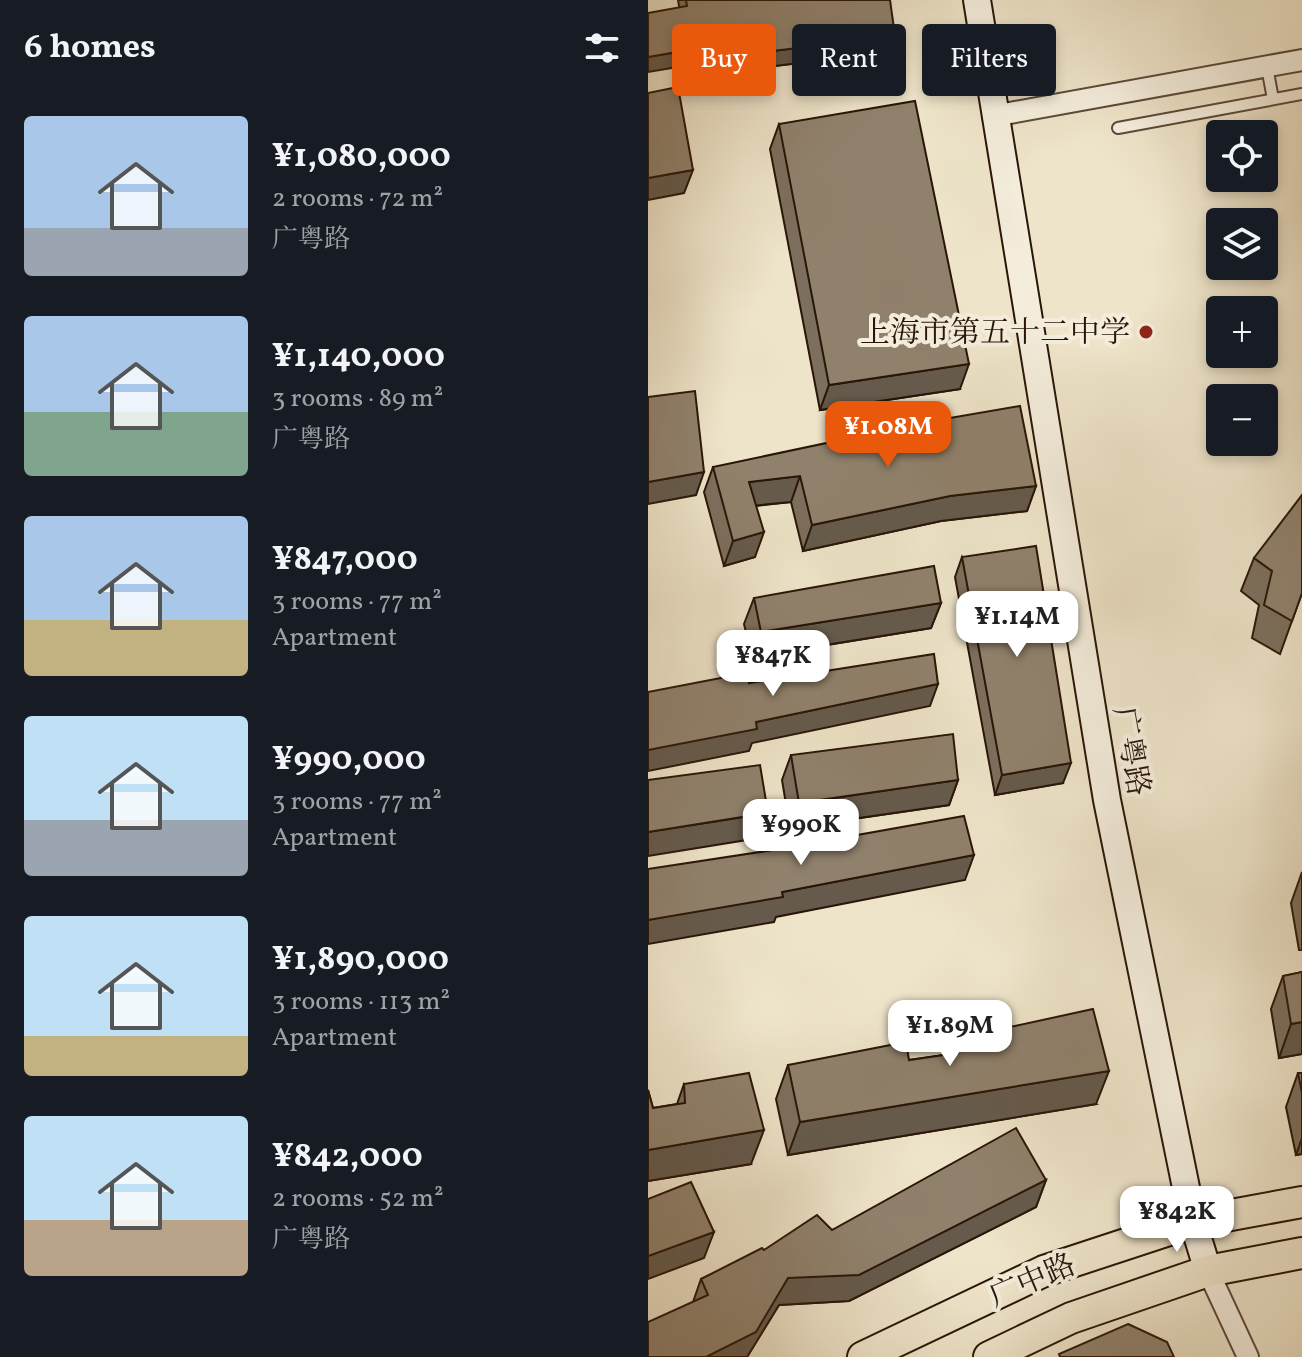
<!DOCTYPE html>
<meta charset="utf-8">
<style>
:root{--surface:#171b24;--page:#20242c;--text:#f1f3f6;--muted:#9ea1a6;--accent:#ea580c}
body{margin:0;font-family:Vollkorn,"Noto Serif SC",serif;background:var(--page);color:var(--text);height:100vh;display:flex;flex-direction:column;font-size:30px;white-space:nowrap}
*{box-sizing:border-box;margin:0}
p{font-size:26px;color:var(--muted)}
.icon{flex:none;width:44px;height:44px;fill:none;stroke:currentColor;stroke-width:2;stroke-linecap:round;stroke-linejoin:round}
.map{position:relative;flex:1;overflow:hidden}
.side{display:flex;flex-direction:column;background:var(--surface);width:648px}
.side>*{flex:none}
.banner{position:absolute;left:24px;top:24px;width:510px;height:72px;display:flex;gap:16px}
.controls{position:absolute;left:558px;top:120px;display:grid;gap:16px}
.controls a{display:grid;place-items:center;width:72px;height:72px;border-radius:8px;background:var(--surface);box-shadow:0 4px 12px #0003;font-size:40px}
.price{position:absolute;translate:-50% -68px;padding:0 18px;border-radius:16px;background:#fff;color:#222;font-size:26px;line-height:52px;filter:drop-shadow(0 2px 4px #0008)}
.price::after{content:'';position:absolute;left:50%;top:48px;width:24px;height:18px;margin-left:-12px;background:inherit;clip-path:polygon(0 0,100% 0,50% 100%)}
.price.current{background:var(--accent);color:#fff}
ul{padding:0;list-style:none}
li{display:flex;align-items:center;gap:24px;height:200px;padding:0 24px}
li span{display:grid;place-items:center;flex:none;width:224px;height:160px;border-radius:8px;color:#555}
li>.icon{margin-inline-start:auto}
span .icon{width:96px;height:96px;fill:#fffc;stroke-width:1}
li b{font-size:34px}
h2{display:flex;justify-content:space-between;align-items:center;height:96px;padding:0 24px;font-size:34px}
.tag{padding:0 28px;border-radius:8px;background:var(--surface);box-shadow:0 4px 12px #0003;font-size:28px;line-height:72px}
.tag.current{background:var(--accent);color:#fff}
main{display:flex;flex:1;min-height:0}
.map>svg:first-child{display:block}
</style>
<main>
<section class="side">
<h2>6 homes<svg class="icon" aria-label="filters" viewBox="0 0 24 24"><path d="M4 7h16M4 17h16"/><circle cx="9" cy="7" r="2"/><circle cx="15" cy="17" r="2"/></svg></h2>
<ul>
<li><span style="background:linear-gradient(#a9c7e8 70%,#9aa5b1 0)"><svg class="icon" aria-label="home" viewBox="0 0 24 24"><path d="M3 11l9-7 9 7M6 9v11h12V9"/></svg></span><div><b>¥1,080,000</b><p>2 rooms · 72 m²</p><p>广粤路</p></div></li>
<li><span style="background:linear-gradient(#a9c7e8 60%,#7fa58c 0)"><svg class="icon" aria-label="home" viewBox="0 0 24 24"><path d="M3 11l9-7 9 7M6 9v11h12V9"/></svg></span><div><b>¥1,140,000</b><p>3 rooms · 89 m²</p><p>广粤路</p></div></li>
<li><span style="background:linear-gradient(#a9c7e8 65%,#c2b280 0)"><svg class="icon" aria-label="home" viewBox="0 0 24 24"><path d="M3 11l9-7 9 7M6 9v11h12V9"/></svg></span><div><b>¥847,000</b><p>3 rooms · 77 m²</p><p>Apartment</p></div></li>
<li><span style="background:linear-gradient(#bfe0f5 65%,#9aa5b1 0)"><svg class="icon" aria-label="home" viewBox="0 0 24 24"><path d="M3 11l9-7 9 7M6 9v11h12V9"/></svg></span><div><b>¥990,000</b><p>3 rooms · 77 m²</p><p>Apartment</p></div></li>
<li><span style="background:linear-gradient(#bfe0f5 75%,#c2b280 0)"><svg class="icon" aria-label="home" viewBox="0 0 24 24"><path d="M3 11l9-7 9 7M6 9v11h12V9"/></svg></span><div><b>¥1,890,000</b><p>3 rooms · 113 m²</p><p>Apartment</p></div></li>
<li><span style="background:linear-gradient(#bfe0f5 65%,#b9a48a 0)"><svg class="icon" aria-label="home" viewBox="0 0 24 24"><path d="M3 11l9-7 9 7M6 9v11h12V9"/></svg></span><div><b>¥842,000</b><p>2 rooms · 52 m²</p><p>广粤路</p></div></li>
</ul>
</section>
<div class="map">
<svg width="654" height="1357" viewBox="0 0 654 1357">
<rect width="100%" height="100%" fill="#eee4c9"/>
<filter id="stains"><feTurbulence type="fractalNoise" baseFrequency=".0025" numOctaves="4"/><feColorMatrix values="0 0 0 0 .2 0 0 0 0 .09 0 0 0 0 .02 0 0 0 .5 -.17"/></filter>
<radialGradient id="worn" r=".72"><stop offset=".6" stop-color="#630" stop-opacity="0"/><stop offset="1" stop-color="#630" stop-opacity=".3"/></radialGradient>
<g fill="none" stroke-linecap="round" stroke-linejoin="round">
<g stroke="#5b4938" stroke-width="14">
<g id="service">
<polyline points="619,67 625,99"/>
<polyline points="470,128 654,94"/>
</g>
</g>
<g stroke="#5b4938" stroke-width="24">
<g id="minor">
<polyline points="345,116 654,60"/>
<polyline points="560,1271 600,1357"/>
</g>
</g>
<g stroke="#2a1508" stroke-width="30">
<polyline id="secondary" points="329,0 459,800 545,1222 560,1271"/>
</g>
<g stroke="#2a1508" stroke-width="34">
<g id="primary">
<polyline points="215,1357 396,1271 545,1222 654,1202"/>
<polyline points="341,1357 423,1318 560,1271 654,1253"/>
</g>
</g>
<use href="#service" stroke="#f4eddc" stroke-width="10"/>
<use href="#minor" stroke="#f4eddc" stroke-width="20"/>
<use href="#secondary" stroke="#f4eddc" stroke-width="26"/>
<use href="#primary" stroke="#eee4c9" stroke-width="30"/>
</g>
<g fill="#7c6f5d" stroke="#2a1508" stroke-width="2">
<polygon points="30,0 242,0 243,66 188,76 185,59 43,76"/>
<polygon points="131,124 312,389 172,410 122,149"/>
<polygon points="65,467 388,486 379,511 293,521 155,551 143,502 108,506 107,557 76,566 56,492"/>
<polygon points="314,557 415,783 347,795 307,577"/>
<polygon points="606,558 654,593 632,654 604,638 611,605 593,591"/>
<polygon points="106,598 293,603 283,628 104,657 96,624"/>
<polygon points="143,755 310,780 301,805 142,828 134,780"/>
<polygon points="654,872 654,950 651,950 643,903"/>
<polygon points="654,972 654,1054 631,1058 623,1009 635,976"/>
<polygon points="304,1034 448,1104 140,1155 128,1099 140,1065 261,1060 296,1055"/>
<polygon points="650,1073 654,1073 654,1154 648,1155 638,1107"/>
<polygon points="36,1084 103,1164 0,1181 0,1090 5,1108 29,1104"/>
<polygon points="398,1180 388,1207 201,1301 131,1305 99,1357 0,1357 45,1302 53,1279 116,1250 184,1230"/>
</g>
<g fill="#655a4c" stroke="#2a1508" stroke-width="2">
<polygon points="191,43 185,59 43,76 49,60"/>
<polygon points="47,49 41,65 0,72 0,57"/>
<polygon points="249,50 243,66 188,76 194,60"/>
<polygon points="45,170 36,193 0,200 0,178"/>
<polygon points="321,364 312,389 172,410 181,385"/>
<polygon points="56,472 48,495 0,504 0,482"/>
<polygon points="152,476 143,502 92,507 101,482"/>
<polygon points="388,486 379,511 293,521 155,551 164,525 302,496"/>
<polygon points="116,532 107,557 76,566 85,541"/>
<polygon points="293,603 283,628 104,657 113,632"/>
<polygon points="290,684 282,706 104,743 101,751 0,771 0,750 108,722"/>
<polygon points="423,763 415,783 347,795 354,775"/>
<polygon points="310,780 301,805 142,828 151,803"/>
<polygon points="120,813 111,838 0,856 0,832"/>
<polygon points="326,855 317,880 128,917 126,922 0,944 0,920 134,892"/>
<polygon points="654,1022 654,1054 631,1058 643,1024"/>
<polygon points="461,1071 448,1104 140,1155 152,1122"/>
<polygon points="116,1130 103,1164 0,1181 0,1150"/>
<polygon points="654,1138 654,1154 648,1155"/>
<polygon points="398,1180 388,1207 201,1301 131,1305 99,1357 58,1357 140,1278"/>
<polygon points="66,1232 56,1258 0,1279 0,1256"/>
</g>
<g fill="#90816c" stroke="#2a1508" stroke-width="2">
<polygon points="38,0 242,0 249,50 194,60 191,43 49,60 47,49 0,57 0,13 39,6"/>
<polygon points="30,87 45,170 0,178 0,93"/>
<polygon points="267,101 321,364 181,385 131,124"/>
<polygon points="47,391 56,472 0,482 0,397"/>
<polygon points="372,406 388,486 302,496 164,525 152,476 101,482 116,532 85,541 65,467 273,423"/>
<polygon points="654,495 654,593 644,621 616,605 624,571 606,558"/>
<polygon points="388,546 423,763 354,775 314,557"/>
<polygon points="286,566 293,603 113,632 106,598"/>
<polygon points="286,654 290,684 108,722 109,729 0,750 0,692 99,673 101,683"/>
<polygon points="305,734 310,780 151,803 143,755"/>
<polygon points="112,765 120,813 0,832 0,780"/>
<polygon points="316,816 326,855 134,892 135,897 0,920 0,869 125,850"/>
<polygon points="654,972 654,1022 643,1024 635,976"/>
<polygon points="445,1009 461,1071 152,1122 140,1065 258,1042 261,1060 310,1053 304,1034 367,1026"/>
<polygon points="101,1073 116,1130 0,1150 0,1090 5,1108 37,1103 36,1084"/>
<polygon points="650,1073 654,1073 654,1093"/>
<polygon points="368,1128 398,1180 211,1275 140,1278 108,1332 58,1357 0,1357 0,1322 60,1295 53,1279 114,1248 116,1250 169,1215 184,1230"/>
<polygon points="43,1182 66,1232 0,1256 0,1199"/>
<polygon points="480,1324 519,1342 526,1357 412,1357 411,1354"/>
</g>
<circle fill="#8f2418" stroke="#f4eddc" stroke-width="3" cx="498" cy="332" r="8"/>
<g text-anchor="middle" stroke-width="8" stroke-linejoin="round" paint-order="stroke">
<g font-size="30" fill="#2a1508" stroke="#f4eddc" text-anchor="end">
<text x="482" y="342">上海市第五十二中学</text>
</g>
<g font-size="30" fill="#2a1508" stroke="#f4eddc">
<text transform="translate(484 751) rotate(80)" y="10">广粤路</text>
<text transform="translate(384 1280) rotate(-23)" y="10">广中路</text>
</g>
</g>
<rect width="100%" height="100%" filter="url(#stains)"/>
<rect width="100%" height="100%" fill="url(#worn)"/>
</svg>
<div class="controls">
<a><svg class="icon" aria-label="locate" viewBox="0 0 24 24"><circle cx="12" cy="12" r="6"/><path d="M12 2v4M12 18v4M2 12h4M18 12h4"/></svg></a>
<a><svg class="icon" aria-label="layers" viewBox="0 0 24 24"><path d="M12 4l9 5-9 5-9-5zM3 14l9 5 9-5"/></svg></a>
<a>+</a>
<a>−</a>
</div>
<b class="price current" style="left:240px;top:469px">¥1.08M</b>
<b class="price" style="left:369px;top:659px">¥1.14M</b>
<b class="price" style="left:125px;top:698px">¥847K</b>
<b class="price" style="left:153px;top:867px">¥990K</b>
<b class="price" style="left:302px;top:1068px">¥1.89M</b>
<b class="price" style="left:529px;top:1254px">¥842K</b>
<div class="banner">
<a class="tag current">Buy</a>
<a class="tag">Rent</a>
<a class="tag">Filters</a>
</div>
</div>
</main>
